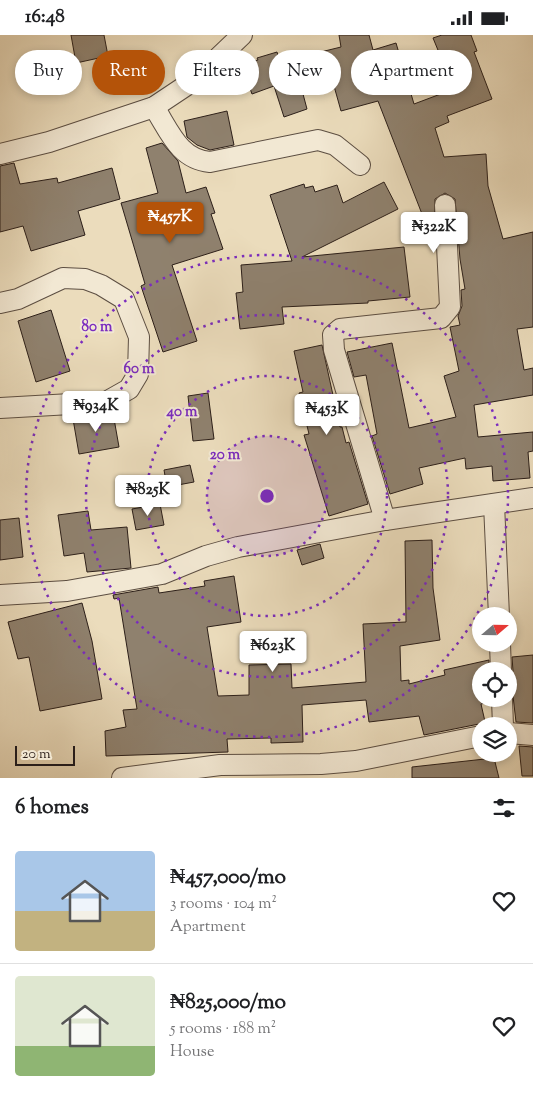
<!DOCTYPE html>
<meta charset="utf-8">
<style>
:root{--surface:#fff;--page:#f6f6f6;--text:#202124;--muted:#757577;--line:#e0e0e0;--accent:#b45309}
body{margin:0;font-family:"Sorts Mill Goudy",serif;background:var(--page);color:var(--text);height:100vh;display:flex;flex-direction:column;font-size:19px;white-space:nowrap}
*{box-sizing:border-box;margin:0}
p{font-size:16px;color:var(--muted)}
.icon{flex:none;width:28px;height:28px;fill:none;stroke:currentColor;stroke-width:2;stroke-linecap:round;stroke-linejoin:round}
.map{position:relative;height:743px;overflow:hidden}
.side{display:flex;flex-direction:column;background:var(--surface);flex:1}
.side>*{flex:none}
.banner{position:absolute;left:15px;top:15px;width:504px;height:45px;display:flex;gap:10px}
.needle{width:32px;rotate:70deg}
.tools{position:absolute;left:472px;top:572px;display:grid;gap:10px}
.tools a{display:grid;place-items:center;width:45px;height:45px;border-radius:50%;background:var(--surface);box-shadow:0 2px 8px #0003;font-size:25px}
.scale{position:absolute;left:15px;bottom:12px;width:60px;box-sizing:border-box;padding-left:5px;border:2px solid #2c1f19;border-top:0;font-size:14px;line-height:18px;white-space:nowrap;color:#2c1f19;-webkit-text-stroke:4px #f2e8d3;paint-order:stroke}
.price{position:absolute;translate:-50% -42px;padding:0 11px;border-radius:5px;background:#fff;color:#222;font-size:16px;line-height:32px;filter:drop-shadow(0 1px 2px #0008)}
.price::after{content:'';position:absolute;left:50%;top:30px;width:15px;height:11px;margin-left:-8px;background:inherit;clip-path:polygon(0 0,100% 0,50% 100%)}
.price.active{background:var(--accent);color:#fff}
ul{padding:0;list-style:none}
li{display:flex;align-items:center;gap:15px;height:125px;padding:0 15px}
li+li{border-top:1px solid var(--line)}
li span{display:grid;place-items:center;flex:none;width:140px;height:100px;border-radius:5px;color:#555}
li>.icon{margin-inline-start:auto}
span .icon{width:60px;height:60px;fill:#fffc;stroke-width:1}
li b{font-size:21px}
h2{display:flex;justify-content:space-between;align-items:center;height:60px;padding:0 15px;font-size:21px}
.pill{padding:0 18px;border-radius:22px;background:var(--surface);box-shadow:0 2px 8px #0003;font-size:18px;line-height:45px}
.pill.active{background:var(--accent);color:#fff}
.status{display:flex;justify-content:space-between;align-items:center;height:35px;padding:0 25px;background:var(--surface);direction:ltr}
.status svg{height:14px;fill:currentColor}
.map>svg:first-child{display:block}
</style>
<div class="status"><b>16:48</b><svg viewBox="0 0 49 12"><path d="M0 12V9h3v3zM5 12V6h3v6zM10 12V3h3v9zM15 12V0h3v12zM26 1h20v11H26zM47 4h2v5h-2z"/></svg></div>
<div class="map">
<svg width="533" height="743" viewBox="0 0 533 743">
<rect width="100%" height="100%" fill="#ebdcbc"/>
<filter id="stains"><feTurbulence type="fractalNoise" baseFrequency=".004" numOctaves="4"/><feColorMatrix values="0 0 0 0 .2 0 0 0 0 .09 0 0 0 0 .02 0 0 0 .5 -.17"/></filter>
<radialGradient id="worn" r=".72"><stop offset=".6" stop-color="#630" stop-opacity="0"/><stop offset="1" stop-color="#630" stop-opacity=".3"/></radialGradient>
<g fill="#8f816e" stroke="#2c1f19">
<polygon points="71,0 104,0 108,21 76,28"/>
<polygon points="339,0 369,0 373,15 396,8 414,69 454,54 433,3 442,0 471,0 477,16 474,17 492,64 447,81 449,87 435,93 444,122 486,119 488,151 503,204 533,197 533,292 517,294 524,335 533,333 533,360 474,370 478,402 533,397 533,416 528,417 530,443 493,446 492,431 466,434 465,423 419,433 423,449 390,459 372,401 377,399 366,340 354,342 347,317 392,308 409,393 456,382 444,341 459,336 450,292 460,290 458,281 462,271 461,255 465,254 460,224 455,164 445,158 435,164 434,196 429,197 378,66 341,76 334,51 303,59 307,74 284,82 274,51 252,59 241,29 258,25 257,23 277,17 280,27 341,12"/>
<polygon points="227,76 234,110 210,115 197,110 187,102 184,86"/>
<polygon points="162,108 178,126 186,158 206,152 215,178 211,179 223,214 172,230 197,306 163,317 141,251 145,249 121,168 158,158 146,113"/>
<polygon points="14,128 20,149 57,143 58,148 112,133 120,164 78,176 85,200 31,216 23,191 0,197 0,131"/>
<polygon points="384,147 398,174 302,222 404,212 410,262 368,266 368,268 282,272 284,289 240,294 236,258 243,257 241,230 292,226 270,160 304,149 305,153 313,151 315,157 337,150 343,168"/>
<polygon points="51,275 70,336 36,347 18,286"/>
<polygon points="322,310 340,392 342,392 346,408 349,407 368,469 329,481 304,400 309,399 299,358 303,357 294,316"/>
<polygon points="208,358 214,404 193,406 188,361"/>
<polygon points="113,378 119,412 79,419 73,384"/>
<polygon points="190,430 194,447 167,452 164,435"/>
<polygon points="160,469 164,490 136,495 132,474"/>
<polygon points="88,476 91,495 127,492 131,533 87,537 84,518 64,521 58,480"/>
<polygon points="19,483 23,522 0,525 0,485"/>
<polygon points="432,505 433,553 440,605 400,611 401,646 409,645 409,649 445,640 444,635 489,625 489,636 481,636 481,664 490,664 490,667 481,669 486,691 479,689 424,700 419,681 369,687 366,665 302,670 303,707 271,708 271,703 227,704 228,717 106,721 105,696 126,692 123,675 137,674 119,563 114,564 113,560 158,552 159,558 205,551 204,546 234,541 241,587 207,592 218,661 249,660 249,630 291,629 292,653 366,647 363,589 406,587 405,506"/>
<polygon points="320,509 324,523 302,530 297,515"/>
<polygon points="82,568 92,606 102,664 40,676 29,622 18,624 8,587"/>
<polygon points="533,620 533,688 516,687 513,661 509,655 509,645 513,636 512,622"/>
<polygon points="519,711 533,712 533,741 522,741"/>
<polygon points="494,723 499,743 412,743 412,732"/>
</g>
<g fill="none" stroke-linecap="round" stroke-linejoin="round">
<g stroke="#5c4e42" stroke-width="22">
<g id="street">
<path d="M154,72C170,97 179,124 210,127L318,105L335,110L360,130"/>
<polyline points="0,119 49,107 154,72 196,44 242,0"/>
<polyline points="0,268 18,264 63,243 85,244 101,250 124,264 139,302 138,339 129,354 106,367 0,373"/>
<polyline points="494,469 499,581"/>
<polyline points="385,485 334,315 333,300 340,294 441,283 450,272 445,170"/>
<polyline points="0,560 67,556 162,539 206,521 238,512 385,485 533,463"/>
<polyline points="500,609 501,636"/>
<polyline points="502,664 503,691"/>
<polyline points="509,698 533,700"/>
<polyline points="122,743 220,730 321,729 356,726 481,701"/>
</g>
</g>
<use href="#street" stroke="#f2e8d3" stroke-width="20"/>
</g>
<circle cx="267" cy="461" r="60" fill="#7b2cbf" fill-opacity=".12"/>
<g fill="none" stroke="#7b2cbf" stroke-width="2.5" stroke-dasharray="2.5 5">
<circle cx="267" cy="461" r="60"/>
<circle cx="267" cy="461" r="120"/>
<circle cx="267" cy="461" r="181"/>
<circle cx="267" cy="461" r="241"/>
</g>
<circle cx="267" cy="461" r="8" fill="#7b2cbf" stroke="#f2e8d3" stroke-width="2.5"/>
<g font-size="15" text-anchor="middle" font-weight="bold" fill="#7b2cbf" stroke="#f2e8d3" stroke-width="4" stroke-linejoin="round" paint-order="stroke">
<text x="97" y="296">80 m</text>
<text x="139" y="338">60 m</text>
<text x="182" y="381">40 m</text>
<text x="225" y="424">20 m</text>
</g>
<rect width="100%" height="100%" filter="url(#stains)"/>
<rect width="100%" height="100%" fill="url(#worn)"/>
</svg>
<div class="tools">
<a><svg class="needle" viewBox="-14 -14 28 28"><path d="M0-13l5 13h-10z" fill="#e53935"/><path d="M0 13l5-13h-10z" fill="#757577"/></svg></a>
<a><svg class="icon" aria-label="locate" viewBox="0 0 24 24"><circle cx="12" cy="12" r="6"/><path d="M12 2v4M12 18v4M2 12h4M18 12h4"/></svg></a>
<a><svg class="icon" aria-label="layers" viewBox="0 0 24 24"><path d="M12 4l9 5-9 5-9-5zM3 14l9 5 9-5"/></svg></a>
</div>
<div class="scale">20 m</div>
<b class="price active" style="left:170px;top:209px">₦457K</b>
<b class="price" style="left:434px;top:219px">₦322K</b>
<b class="price" style="left:96px;top:398px">₦934K</b>
<b class="price" style="left:327px;top:401px">₦453K</b>
<b class="price" style="left:148px;top:482px">₦825K</b>
<b class="price" style="left:273px;top:638px">₦623K</b>
<div class="banner">
<a class="pill">Buy</a>
<a class="pill active">Rent</a>
<a class="pill">Filters</a>
<a class="pill">New</a>
<a class="pill">Apartment</a>
</div>
</div>
<section class="side">
<h2>6 homes<svg class="icon" aria-label="filters" viewBox="0 0 24 24"><path d="M4 7h16M4 17h16"/><circle cx="9" cy="7" r="2"/><circle cx="15" cy="17" r="2"/></svg></h2>
<ul>
<li><span style="background:linear-gradient(#a9c7e8 60%,#c2b280 0)"><svg class="icon" aria-label="home" viewBox="0 0 24 24"><path d="M3 11l9-7 9 7M6 9v11h12V9"/></svg></span><div><b>₦457,000/mo</b><p>3 rooms · 104 m²</p><p>Apartment</p></div><svg class="icon" aria-label="heart" viewBox="0 0 24 24"><path d="M12 20l-8-8c-3-5 5-10 8-4 3-6 11-1 8 4z"/></svg></li>
<li><span style="background:linear-gradient(#dfe7d0 70%,#8fb573 0)"><svg class="icon" aria-label="home" viewBox="0 0 24 24"><path d="M3 11l9-7 9 7M6 9v11h12V9"/></svg></span><div><b>₦825,000/mo</b><p>5 rooms · 188 m²</p><p>House</p></div><svg class="icon" aria-label="heart" viewBox="0 0 24 24"><path d="M12 20l-8-8c-3-5 5-10 8-4 3-6 11-1 8 4z"/></svg></li>
</ul>
</section>
